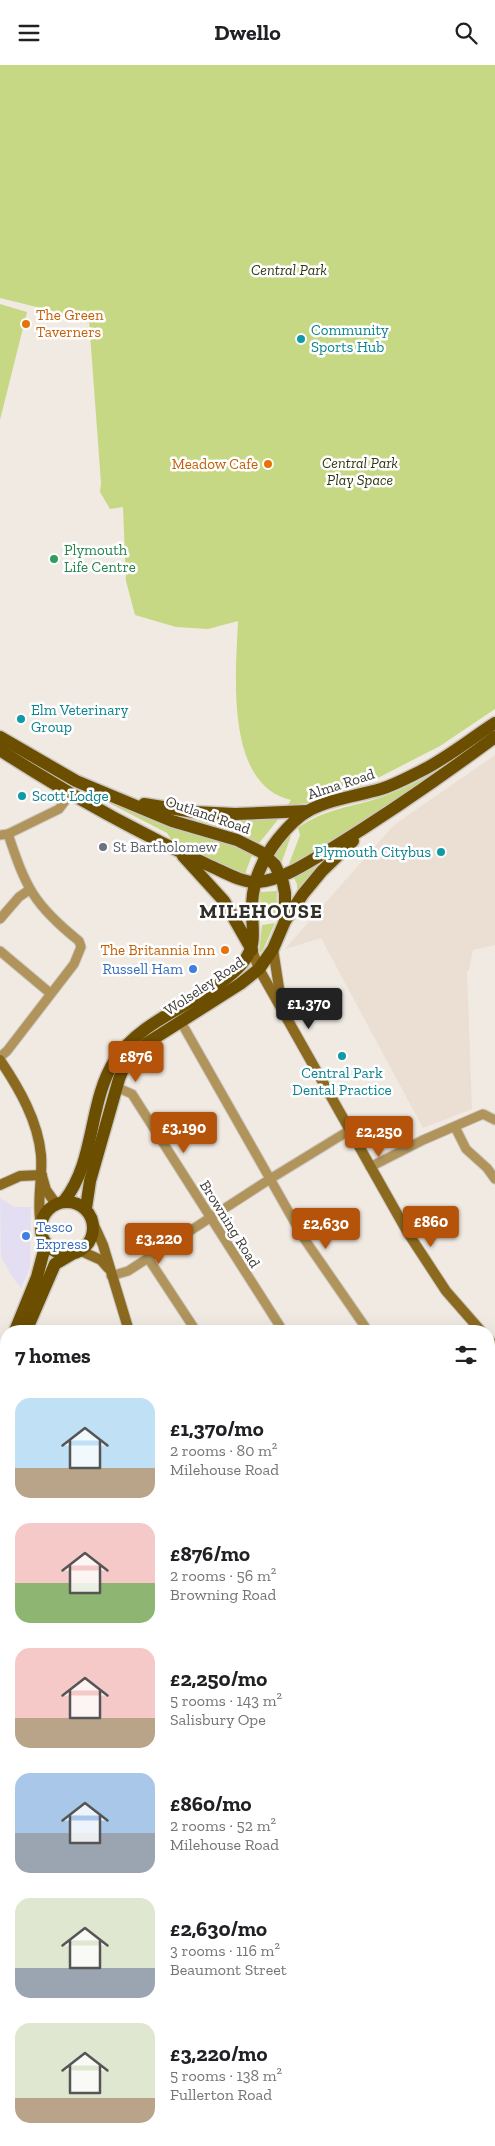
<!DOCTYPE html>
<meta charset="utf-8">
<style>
:root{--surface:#fff;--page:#f2f2f2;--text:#202124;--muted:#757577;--accent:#b45309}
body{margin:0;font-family:"Zilla Slab",serif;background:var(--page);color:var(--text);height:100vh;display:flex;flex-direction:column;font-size:19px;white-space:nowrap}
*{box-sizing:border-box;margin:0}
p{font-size:16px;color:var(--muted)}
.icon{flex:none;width:28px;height:28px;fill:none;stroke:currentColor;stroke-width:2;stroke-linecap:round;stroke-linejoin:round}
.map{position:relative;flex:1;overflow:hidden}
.sheet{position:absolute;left:0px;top:1260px;width:495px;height:821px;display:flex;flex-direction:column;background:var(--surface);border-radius:20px 20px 0 0;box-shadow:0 5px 20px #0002}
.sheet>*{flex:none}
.price{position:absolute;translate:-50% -42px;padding:0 11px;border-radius:5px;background:var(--accent);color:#fff;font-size:16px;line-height:32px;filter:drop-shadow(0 1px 2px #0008)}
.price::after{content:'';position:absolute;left:50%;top:30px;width:15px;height:11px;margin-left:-8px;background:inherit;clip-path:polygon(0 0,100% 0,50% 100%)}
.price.active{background:#222;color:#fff}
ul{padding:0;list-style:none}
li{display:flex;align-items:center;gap:15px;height:125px;padding:0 15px}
li span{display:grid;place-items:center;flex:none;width:140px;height:100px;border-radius:15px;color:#555}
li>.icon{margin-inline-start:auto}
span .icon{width:60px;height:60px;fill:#fffc;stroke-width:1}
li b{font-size:21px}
h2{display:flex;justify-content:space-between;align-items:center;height:60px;padding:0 15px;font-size:21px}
header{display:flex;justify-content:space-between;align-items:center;height:65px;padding:0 15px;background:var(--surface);font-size:22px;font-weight:800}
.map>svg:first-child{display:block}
</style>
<header><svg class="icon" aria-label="menu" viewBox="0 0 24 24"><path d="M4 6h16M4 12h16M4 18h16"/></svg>Dwello<svg class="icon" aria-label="search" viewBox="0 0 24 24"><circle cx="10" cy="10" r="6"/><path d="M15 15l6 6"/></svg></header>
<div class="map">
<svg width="495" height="2081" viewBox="0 0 495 2081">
<rect width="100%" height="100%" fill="#f0eae3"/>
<polygon fill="#e4def3" points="0,1133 14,1142 31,1142 30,1203 21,1223 13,1213 1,1192"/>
<polygon fill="#eadfd2" points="495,690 495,880 473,885 469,905 467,906 472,1044 423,1063 321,873 285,884 394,760"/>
<g fill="#c7d884">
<path d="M0,0H495V644L440,681L368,718L313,737L287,741L291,735C224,720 236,607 238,556L208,564L176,562L135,550L126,516L123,442L110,444L100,427L101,418L89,255L0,233Z"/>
<polygon points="0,239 27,247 0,355"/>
<path d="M445,701L439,706L290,803L289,799L300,770L298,763C323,744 353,742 382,732C404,724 425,713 445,701Z"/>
<polygon points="112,737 230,779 252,790 245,809 229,804 171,774 167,768 111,739"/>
<polygon points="280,752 260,777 258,778 233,766 191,753"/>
<polygon points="289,766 292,768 281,799 272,789"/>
<polygon points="330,789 298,826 297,825 297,819 294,813"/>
<polygon points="277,826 276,853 271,853 270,848 268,847 266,847 266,854 261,855 260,827"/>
<polygon points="275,858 263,885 259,889 262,860"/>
<polygon points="316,2075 375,2075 377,2081 319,2081"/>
</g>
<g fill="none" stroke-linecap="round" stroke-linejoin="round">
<g stroke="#ccc7c1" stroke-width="11">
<g id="street">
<polyline points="0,770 8,769 59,744 71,728"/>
<polyline points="0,854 19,832 29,825"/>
<polyline points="0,886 50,928"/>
<polyline points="181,957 303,1172 368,1266"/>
<path d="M0,992L7,986L74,899L81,882L79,876C34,840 26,823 8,769"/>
<polyline points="116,1022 132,1029 283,1266"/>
<polyline points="455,1062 466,1084 487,1103 495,1114"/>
<polyline points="370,1102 423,1075 483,1049 495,1055"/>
<polyline points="148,1193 196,1266"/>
<polyline points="111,1211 128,1206 270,1114 350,1065"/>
<polyline points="489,1364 495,1360"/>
<polyline points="489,1425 495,1436"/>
<polyline points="0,1512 6,1518"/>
<polyline points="489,1622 495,1635"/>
<polyline points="0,1663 6,1673"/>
<polyline points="0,1723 6,1721"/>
<polyline points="0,1731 6,1749"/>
<polyline points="489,1848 495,1864"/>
<polyline points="489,1897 495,1895"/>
<polyline points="0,1920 6,1939"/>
<polyline points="489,1961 495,1959"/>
<polyline points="0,1997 6,1995"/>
<polyline points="489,2032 495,2029"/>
<polyline points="54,2075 56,2081"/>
<polyline points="201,2075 203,2081"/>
<polyline points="261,2075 263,2081"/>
</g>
</g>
<g stroke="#ccc7c1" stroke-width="12">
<g id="secondary">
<polyline points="273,884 281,936"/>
<polyline points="252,885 259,904 408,1168 446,1226 481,1266"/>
<path d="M0,995C19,1023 38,1056 41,1090C43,1114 36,1136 41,1160"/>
<polyline points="42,1111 46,1125 56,1139"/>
<polyline points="0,1120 20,1111 42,1110"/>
<polyline points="93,1158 103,1180 129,1266"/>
<polyline points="81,1186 101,1195 108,1203"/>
<polyline points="489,1275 495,1282"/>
<polyline points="489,1640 495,1637"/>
<polyline points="386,2075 388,2081"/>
</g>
</g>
<g stroke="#ccc7c1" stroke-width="15">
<g id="primary">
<polyline points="0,672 76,716 172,756 237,775 261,787 275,800 283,818 285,828 285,856"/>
<path d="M0,685C66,728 137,767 208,800C223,806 241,818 258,817C283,815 308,797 329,785C386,750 441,712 495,672"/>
<polyline points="144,739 194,747 235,749 308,746"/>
<polyline points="183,791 224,836 252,885"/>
<path d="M64,1136C96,1096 88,1037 115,995C144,951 202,939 238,903C260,881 251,866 252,839C253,815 263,793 278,774C286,764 297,752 308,746C330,734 357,731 381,724C394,720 407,713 419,707C446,694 470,674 495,658"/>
<circle cx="67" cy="1163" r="26"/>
<polyline points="86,1143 90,1116 119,1014 124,1002 133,990 147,978 240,919 259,904 273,884 285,856 303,829 322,806 353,776"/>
<polyline points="15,1266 37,1212 46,1178"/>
<polyline points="26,1266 55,1199 72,1189"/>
<polyline points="0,1317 6,1290"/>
<polyline points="0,1401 6,1361"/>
</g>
</g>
<use href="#street" stroke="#b0945b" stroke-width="9"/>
<use href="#secondary" stroke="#8b6a1f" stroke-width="10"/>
<use href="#primary" stroke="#6c4e00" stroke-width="12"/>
</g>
<g fill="#e8710a" stroke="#fff" stroke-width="2">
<circle cx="26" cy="259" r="5"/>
<circle cx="268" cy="399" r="5"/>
<circle cx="225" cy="885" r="5"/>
</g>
<g fill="#0f9aa8" stroke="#fff" stroke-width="2">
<circle cx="301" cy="274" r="5"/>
<circle cx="21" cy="654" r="5"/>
<circle cx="22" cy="731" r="5"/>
<circle cx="441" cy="787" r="5"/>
<circle cx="342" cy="991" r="5"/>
</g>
<circle fill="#2e9e5b" stroke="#fff" stroke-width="2" cx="54" cy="494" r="5"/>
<circle fill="#6b7280" stroke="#fff" stroke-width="2" cx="103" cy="782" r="5"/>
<g fill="#3f7fe0" stroke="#fff" stroke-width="2">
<circle cx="193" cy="904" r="5"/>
<circle cx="26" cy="1171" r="5"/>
</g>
<g text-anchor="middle" stroke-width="5" stroke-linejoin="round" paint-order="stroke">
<g font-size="15" font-style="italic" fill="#323810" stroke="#fff">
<text x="289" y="210">Central Park</text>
<text x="360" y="403">Central Park<tspan x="360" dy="17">Play Space</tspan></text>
</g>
<g font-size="15" fill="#c56008" stroke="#fff" text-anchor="end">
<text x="36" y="255" text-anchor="start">The Green<tspan x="36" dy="17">Taverners</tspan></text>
<text x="258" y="404">Meadow Cafe</text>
<text x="215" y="890">The Britannia Inn</text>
</g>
<g font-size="15" fill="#0d838f" stroke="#fff" text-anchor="start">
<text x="311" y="270">Community<tspan x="311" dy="17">Sports Hub</tspan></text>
<text x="31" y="650">Elm Veterinary<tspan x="31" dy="17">Group</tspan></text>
<text x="32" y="736">Scott Lodge</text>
<text x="431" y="792" text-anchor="end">Plymouth Citybus</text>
<text x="342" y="1013" text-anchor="middle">Central Park<tspan x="342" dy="17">Dental Practice</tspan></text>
</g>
<g font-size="15" fill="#27864d" stroke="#fff" text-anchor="start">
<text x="64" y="490">Plymouth<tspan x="64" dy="17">Life Centre</tspan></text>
</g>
<g font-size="15" fill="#3d3b38" stroke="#fff">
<text transform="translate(341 719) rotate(-18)" y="5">Alma Road</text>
<text transform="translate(208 750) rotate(19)" y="5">Outland Road</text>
<text transform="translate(204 921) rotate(-34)" y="5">Wolseley Road</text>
<text transform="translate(230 1159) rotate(58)" y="5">Browning Road</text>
</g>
<g font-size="15" fill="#5b616d" stroke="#fff" text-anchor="start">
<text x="113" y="787">St Bartholomew</text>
</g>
<g font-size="15" fill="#366cbe" stroke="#fff" text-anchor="end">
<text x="183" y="909">Russell Ham</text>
<text x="36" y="1167" text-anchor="start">Tesco<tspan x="36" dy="17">Express</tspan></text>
</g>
<g font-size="20" font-weight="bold" letter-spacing="1" fill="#322e28" stroke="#fff">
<text x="261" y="853">MILEHOUSE</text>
</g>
</g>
</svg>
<b class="price active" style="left:309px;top:965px">£1,370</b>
<b class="price" style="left:136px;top:1018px">£876</b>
<b class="price" style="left:184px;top:1089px">£3,190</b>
<b class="price" style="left:379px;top:1093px">£2,250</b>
<b class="price" style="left:431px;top:1183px">£860</b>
<b class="price" style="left:326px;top:1185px">£2,630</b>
<b class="price" style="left:159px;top:1200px">£3,220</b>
<section class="sheet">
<h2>7 homes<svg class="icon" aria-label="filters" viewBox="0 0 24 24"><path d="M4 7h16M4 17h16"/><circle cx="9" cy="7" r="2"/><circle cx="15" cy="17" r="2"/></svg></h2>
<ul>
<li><span style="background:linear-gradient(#bfe0f5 70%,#b9a48a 0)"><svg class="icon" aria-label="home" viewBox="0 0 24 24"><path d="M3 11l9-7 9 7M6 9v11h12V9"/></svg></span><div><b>£1,370/mo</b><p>2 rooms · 80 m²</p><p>Milehouse Road</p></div></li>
<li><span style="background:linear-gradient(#f6c9c9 60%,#8fb573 0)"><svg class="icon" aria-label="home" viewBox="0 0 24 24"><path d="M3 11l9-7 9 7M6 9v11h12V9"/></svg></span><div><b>£876/mo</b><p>2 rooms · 56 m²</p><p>Browning Road</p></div></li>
<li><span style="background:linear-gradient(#f6c9c9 70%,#b9a48a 0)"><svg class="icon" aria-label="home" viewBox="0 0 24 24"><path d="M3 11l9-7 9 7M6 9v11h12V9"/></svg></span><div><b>£2,250/mo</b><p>5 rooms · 143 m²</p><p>Salisbury Ope</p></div></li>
<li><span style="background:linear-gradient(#a9c7e8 60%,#9aa5b1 0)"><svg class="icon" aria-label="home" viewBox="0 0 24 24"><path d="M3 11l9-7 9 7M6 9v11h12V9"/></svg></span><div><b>£860/mo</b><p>2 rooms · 52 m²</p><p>Milehouse Road</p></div></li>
<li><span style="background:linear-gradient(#dfe7d0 70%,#9aa5b1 0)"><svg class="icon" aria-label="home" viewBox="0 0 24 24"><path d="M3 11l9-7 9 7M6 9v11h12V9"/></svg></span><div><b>£2,630/mo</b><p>3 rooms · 116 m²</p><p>Beaumont Street</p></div></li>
<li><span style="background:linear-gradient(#dfe7d0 75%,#b9a48a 0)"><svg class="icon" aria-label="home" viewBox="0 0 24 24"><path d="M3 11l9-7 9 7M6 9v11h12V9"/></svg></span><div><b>£3,220/mo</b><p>5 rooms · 138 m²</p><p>Fullerton Road</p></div></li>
</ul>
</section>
</div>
